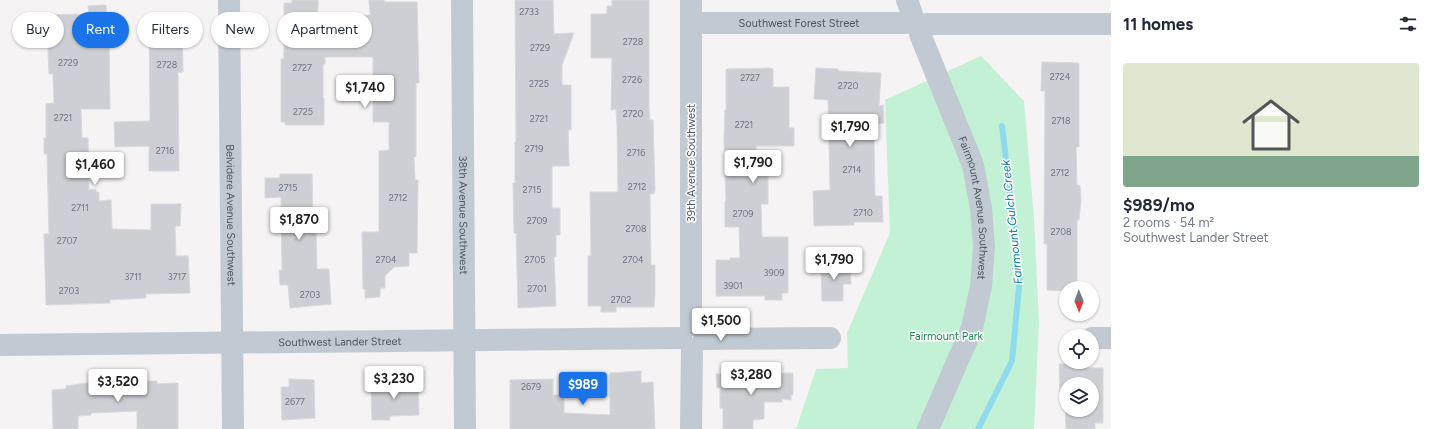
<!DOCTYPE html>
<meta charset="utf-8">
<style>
:root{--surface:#fff;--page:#f2f2f3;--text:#1f2937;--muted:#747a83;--accent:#1a73e8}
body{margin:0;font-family:Figtree,sans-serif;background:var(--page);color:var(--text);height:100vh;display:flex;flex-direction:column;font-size:15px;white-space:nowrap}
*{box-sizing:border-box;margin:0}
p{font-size:13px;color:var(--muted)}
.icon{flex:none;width:22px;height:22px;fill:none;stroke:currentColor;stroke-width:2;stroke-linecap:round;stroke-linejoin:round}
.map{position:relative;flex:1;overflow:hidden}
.panel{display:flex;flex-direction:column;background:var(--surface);width:320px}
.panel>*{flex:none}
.hud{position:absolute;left:12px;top:12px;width:380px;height:36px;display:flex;gap:8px}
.needle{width:26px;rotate:179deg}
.buttons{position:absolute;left:1059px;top:281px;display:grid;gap:8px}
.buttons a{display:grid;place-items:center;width:40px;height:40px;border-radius:50%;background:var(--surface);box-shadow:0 1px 3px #0004;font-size:20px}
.price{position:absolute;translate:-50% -34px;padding:0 9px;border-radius:4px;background:#fff;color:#222;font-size:13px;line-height:26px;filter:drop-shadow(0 1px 2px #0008)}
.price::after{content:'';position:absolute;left:50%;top:24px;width:12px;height:9px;margin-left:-6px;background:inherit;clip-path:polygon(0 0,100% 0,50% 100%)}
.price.active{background:var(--accent);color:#fff}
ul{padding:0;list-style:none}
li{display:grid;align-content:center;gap:8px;height:212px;padding:0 12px}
li span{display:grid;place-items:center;height:124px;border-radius:4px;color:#555}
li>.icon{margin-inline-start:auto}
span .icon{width:72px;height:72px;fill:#fffc;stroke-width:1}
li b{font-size:17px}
h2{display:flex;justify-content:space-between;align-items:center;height:48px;padding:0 12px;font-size:17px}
.pill{padding:0 14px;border-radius:18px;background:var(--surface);box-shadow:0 1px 3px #0004;font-size:14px;line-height:36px}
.pill.active{background:var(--accent);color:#fff}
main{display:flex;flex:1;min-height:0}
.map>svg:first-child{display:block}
</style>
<main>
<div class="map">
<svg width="1111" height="429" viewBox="0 0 1111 429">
<rect width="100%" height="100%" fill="#f5f3f3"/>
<polygon fill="#c3f1d5" points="981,56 1024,101 1034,219 1039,322 1034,429 796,429 816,369 848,368 847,333 890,233 885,100"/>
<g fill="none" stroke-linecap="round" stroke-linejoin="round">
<polyline stroke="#90daee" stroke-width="6" points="978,429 1012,361 1020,276 1002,126"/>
</g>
<g fill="#cdcfd5" stroke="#d7d9de" fill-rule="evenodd">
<polygon points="292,0 318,0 318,15 334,16 370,15 369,0 384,0 384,2 417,2 419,83 416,83 416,156 414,157 415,180 418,180 417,253 409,253 409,266 394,267 385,276 385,288 380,288 380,297 365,298 365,289 363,289 362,232 379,232 379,151 389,150 389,122 373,122 373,57 325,57 325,64 323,64 323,98 324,98 324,125 285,125 285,122 281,122 281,59 284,59 284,3 292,3"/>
<polygon points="515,0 553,0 554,34 574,33 562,65 562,85 571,85 571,130 568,130 569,166 552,166 552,208 560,208 560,235 556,235 556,256 554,257 556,306 518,308 516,233 514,233 513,183 515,183 515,142 516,142"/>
<polygon points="612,0 649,0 649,109 650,120 653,120 655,190 654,194 650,194 651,265 655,265 655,294 654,307 616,307 616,312 601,312 601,306 588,306 588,256 591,256 590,192 618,192 617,125 616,109 611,110 612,58 591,58 591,14 607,14 607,6 612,6"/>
<polygon points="106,5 107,34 109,34 110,109 81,109 82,138 88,138 89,190 96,189 96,192 99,192 99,201 111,200 112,229 151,230 151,204 181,204 180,226 175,226 176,256 188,256 190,293 146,294 146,298 110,300 110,303 46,305 44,234 49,234 47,154 44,154 44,138 46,138 46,104 54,103 53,74 49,74 47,27 33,15 89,14 88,6"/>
<polygon points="149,15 178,15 177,20 182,20 183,72 178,72 179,171 149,171 149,146 115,147 114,122 150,121"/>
<polygon points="1042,62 1079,63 1079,147 1076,147 1077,185 1080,185 1081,201 1079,220 1077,220 1077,288 1066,288 1066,291 1047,290 1047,244 1044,244 1045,91 1041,91"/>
<polygon points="770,68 773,69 773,87 789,87 789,128 794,128 794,146 756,146 756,175 768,175 768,204 761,204 762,237 788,237 788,293 782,293 782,300 765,300 765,296 716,296 716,260 730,260 730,258 740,258 739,227 725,227 725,201 726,201 724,139 725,110 726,110 726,69"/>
<polygon points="816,68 838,69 838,71 881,73 879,106 883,105 884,123 876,124 876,137 874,137 875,196 882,196 883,222 854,222 854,225 814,226 813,191 830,190 828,100 814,99"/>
<polygon points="280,174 312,174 313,228 316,227 317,269 329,269 331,304 290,308 288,285 280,285 279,270 282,270 281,197 265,198 265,178 280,178"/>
<polygon points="843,263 843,268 850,268 851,284 843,284 843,301 822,301 821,264"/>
<path d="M1059,364H1086L1085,368H1103V423H1095V429H1066L1065,398H1060ZM1066,384H1092V410H1066Z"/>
<polygon points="641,371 641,383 653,382 655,429 510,429 510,380 553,379 553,395 564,395 564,413 610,415 610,373"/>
<polygon points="793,373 793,395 791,395 791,400 782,399 782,402 764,402 764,419 753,420 753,429 723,429 723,408 720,408 720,388 717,388 716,374"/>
<polygon points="289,379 314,380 315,418 282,420 281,387 289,387"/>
<polygon points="157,381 157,384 178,383 178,429 137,429 137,411 91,413 91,415 78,416 78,429 53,429 52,390 66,389 66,386 93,382"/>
<polygon points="373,383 418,383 419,415 390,416 390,420 372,420 371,389 373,389"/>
</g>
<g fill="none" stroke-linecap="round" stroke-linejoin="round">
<g stroke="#c1cad2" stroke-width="22">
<path id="s1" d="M229,0L233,429"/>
<path id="s2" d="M462,0L465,429"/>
<polyline points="691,0 691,325"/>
<polyline points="907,0 912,14"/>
<path id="s3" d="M691,23H906"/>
<polyline points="927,24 1111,24"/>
<path id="s4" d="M920,34L973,165L981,208L984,247L981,286L972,328L928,429"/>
<polyline points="1092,338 1111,338"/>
<polyline points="704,339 830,338"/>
<path id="s5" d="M0,345L681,338"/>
<polyline points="691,429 692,349"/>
</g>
</g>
<g text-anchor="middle" stroke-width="3" stroke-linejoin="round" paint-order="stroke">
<g font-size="9" fill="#6b747e">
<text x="529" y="15">2733</text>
<text x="633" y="45">2728</text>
<text x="540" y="51">2729</text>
<text x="68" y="66">2729</text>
<text x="167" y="68">2728</text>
<text x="302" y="71">2727</text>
<text x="1060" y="80">2724</text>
<text x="750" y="81">2727</text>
<text x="632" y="83">2726</text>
<text x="539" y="87">2725</text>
<text x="848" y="89">2720</text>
<text x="303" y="115">2725</text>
<text x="633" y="117">2720</text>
<text x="63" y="121">2721</text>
<text x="539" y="122">2721</text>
<text x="1061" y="124">2718</text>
<text x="744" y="128">2721</text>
<text x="534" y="152">2719</text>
<text x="165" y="154">2716</text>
<text x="636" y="156">2716</text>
<text x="852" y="173">2714</text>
<text x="1060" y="176">2712</text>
<text x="637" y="190">2712</text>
<text x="288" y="191">2715</text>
<text x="532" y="193">2715</text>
<text x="398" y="201">2712</text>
<text x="80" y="211">2711</text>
<text x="863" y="216">2710</text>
<text x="743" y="217">2709</text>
<text x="537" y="224">2709</text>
<text x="636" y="232">2708</text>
<text x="1061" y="235">2708</text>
<text x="67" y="244">2707</text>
<text x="386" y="263">2704</text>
<text x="535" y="263">2705</text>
<text x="633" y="263">2704</text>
<text x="774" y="276">3909</text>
<text x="133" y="280">3711</text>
<text x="177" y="280">3717</text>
<text x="733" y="289">3901</text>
<text x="537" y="292">2701</text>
<text x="69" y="294">2703</text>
<text x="310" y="298">2703</text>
<text x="621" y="303">2702</text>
<text x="531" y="390">2679</text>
<text x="295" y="405">2677</text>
</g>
<g font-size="11" fill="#4a5661" stroke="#fff">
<text dy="4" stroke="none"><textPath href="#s3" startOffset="108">Southwest Forest Street</textPath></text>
<text transform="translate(691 163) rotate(-90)" y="4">39th Avenue Southwest</text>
<text dy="4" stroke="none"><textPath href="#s4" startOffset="184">Fairmount Avenue Southwest</textPath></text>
<text dy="4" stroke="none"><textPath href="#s1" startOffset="215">Belvidere Avenue Southwest</textPath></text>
<text dy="4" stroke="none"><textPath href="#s2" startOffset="215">38th Avenue Southwest</textPath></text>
<text dy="4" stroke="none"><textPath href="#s5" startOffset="340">Southwest Lander Street</textPath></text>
</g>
<g font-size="11" fill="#17864f" stroke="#fff">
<text x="946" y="340">Fairmount Park</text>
</g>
<g font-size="12" font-style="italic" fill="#0c7c9b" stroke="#fff">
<text transform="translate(1012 222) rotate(-96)" y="4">Fairmount Gulch Creek</text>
</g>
</g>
</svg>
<div class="buttons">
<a><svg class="needle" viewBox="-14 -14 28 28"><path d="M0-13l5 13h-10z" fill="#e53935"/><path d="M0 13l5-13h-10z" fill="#747a83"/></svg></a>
<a><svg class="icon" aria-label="locate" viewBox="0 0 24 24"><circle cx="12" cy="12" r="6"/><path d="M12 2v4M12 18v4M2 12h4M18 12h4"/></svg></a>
<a><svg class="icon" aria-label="layers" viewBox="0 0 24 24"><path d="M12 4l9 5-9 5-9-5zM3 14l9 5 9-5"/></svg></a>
</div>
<b class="price" style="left:365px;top:109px">$1,740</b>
<b class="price" style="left:850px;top:148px">$1,790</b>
<b class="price" style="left:753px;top:184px">$1,790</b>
<b class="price" style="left:95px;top:186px">$1,460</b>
<b class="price" style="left:299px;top:241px">$1,870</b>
<b class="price" style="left:834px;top:281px">$1,790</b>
<b class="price" style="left:721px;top:342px">$1,500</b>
<b class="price" style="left:751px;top:396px">$3,280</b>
<b class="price" style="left:394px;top:400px">$3,230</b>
<b class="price" style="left:118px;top:403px">$3,520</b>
<b class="price active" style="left:583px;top:406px">$989</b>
<div class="hud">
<a class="pill">Buy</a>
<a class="pill active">Rent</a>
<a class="pill">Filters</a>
<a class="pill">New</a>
<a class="pill">Apartment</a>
</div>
</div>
<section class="panel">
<h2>11 homes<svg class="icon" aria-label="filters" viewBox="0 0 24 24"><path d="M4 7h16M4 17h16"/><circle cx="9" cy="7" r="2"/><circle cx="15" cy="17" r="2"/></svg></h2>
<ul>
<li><span style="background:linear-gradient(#dfe7d0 75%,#7fa58c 0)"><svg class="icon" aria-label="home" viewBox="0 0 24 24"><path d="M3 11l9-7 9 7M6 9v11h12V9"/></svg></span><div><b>$989/mo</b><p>2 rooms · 54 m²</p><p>Southwest Lander Street</p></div></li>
</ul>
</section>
</main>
